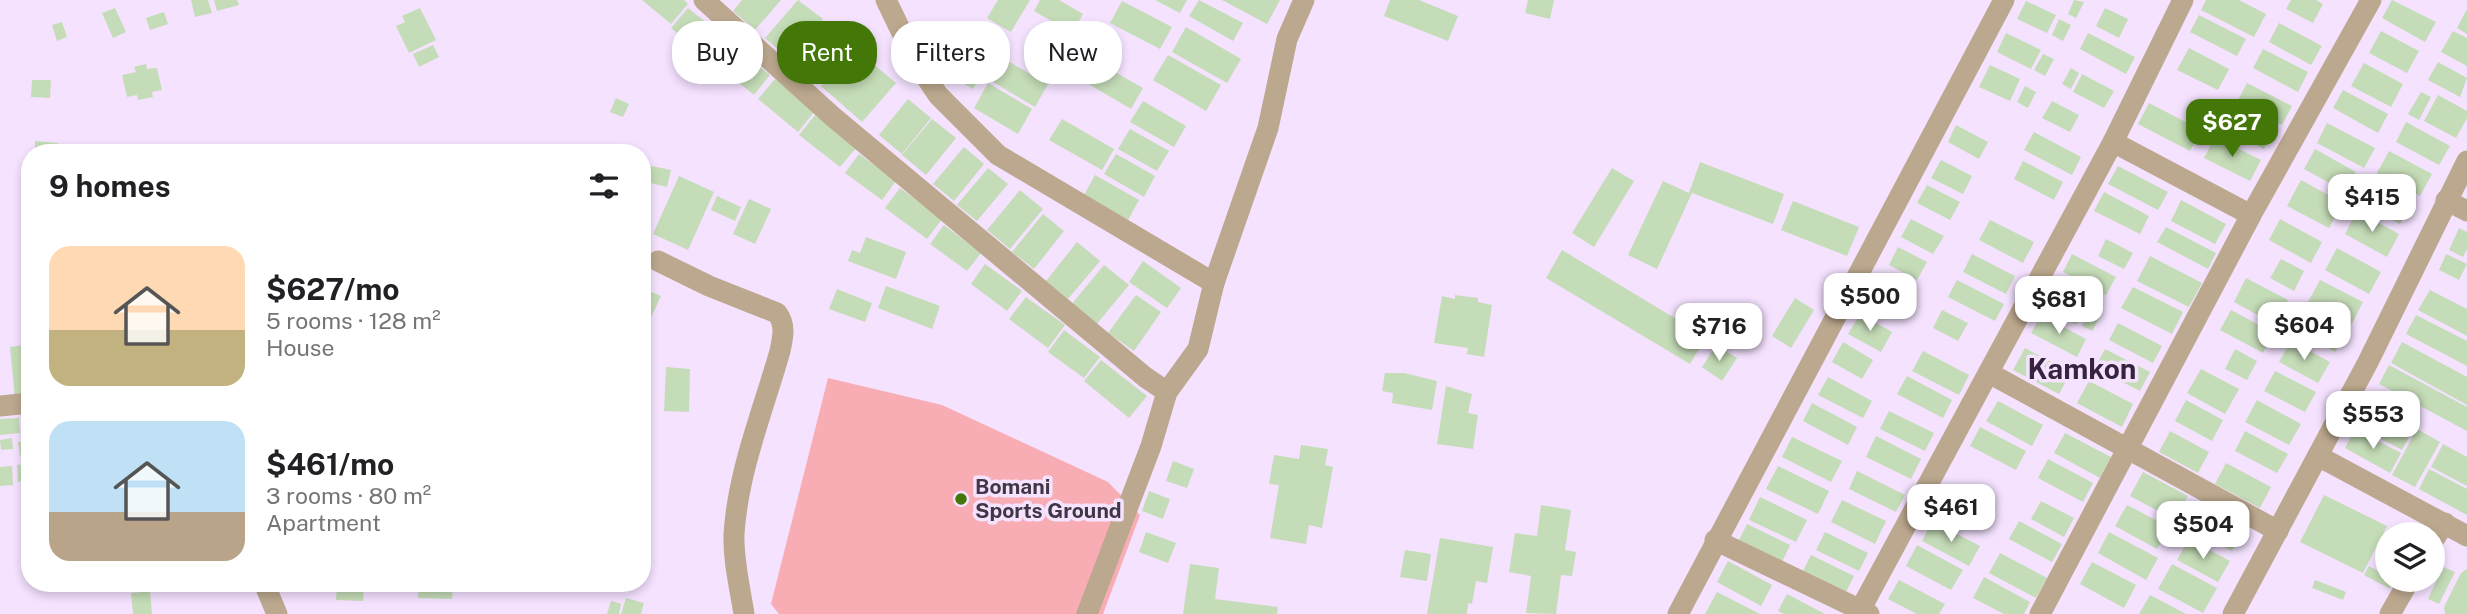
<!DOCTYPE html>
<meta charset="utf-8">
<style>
:root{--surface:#fff;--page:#f2f2f2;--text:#202124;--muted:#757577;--accent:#437808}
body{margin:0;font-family:"Public Sans",sans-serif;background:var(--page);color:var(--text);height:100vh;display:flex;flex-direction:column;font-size:26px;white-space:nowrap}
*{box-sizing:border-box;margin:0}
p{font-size:23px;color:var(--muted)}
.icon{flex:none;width:38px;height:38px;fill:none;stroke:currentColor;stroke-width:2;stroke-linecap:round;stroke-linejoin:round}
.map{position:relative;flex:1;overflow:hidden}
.drawer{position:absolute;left:21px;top:144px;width:630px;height:448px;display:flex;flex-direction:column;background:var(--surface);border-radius:28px;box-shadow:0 4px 10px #0003}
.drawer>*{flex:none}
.banner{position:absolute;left:672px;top:21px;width:665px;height:63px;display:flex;gap:14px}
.tools{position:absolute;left:2375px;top:522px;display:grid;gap:14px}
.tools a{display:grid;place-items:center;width:70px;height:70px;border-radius:50%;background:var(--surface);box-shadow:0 4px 10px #0003;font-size:35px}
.price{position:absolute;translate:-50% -60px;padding:0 16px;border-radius:14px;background:#fff;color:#222;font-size:23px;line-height:46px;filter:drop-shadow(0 2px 4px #0008)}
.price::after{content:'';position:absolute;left:50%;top:42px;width:21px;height:16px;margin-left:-10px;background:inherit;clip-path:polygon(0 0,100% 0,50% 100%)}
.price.on{background:var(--accent);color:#fff}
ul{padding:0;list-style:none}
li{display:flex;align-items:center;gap:21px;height:175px;padding:0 28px}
li span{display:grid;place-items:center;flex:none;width:196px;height:140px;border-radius:21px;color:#555}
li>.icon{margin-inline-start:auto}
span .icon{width:84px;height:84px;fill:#fffc;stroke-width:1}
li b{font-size:30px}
h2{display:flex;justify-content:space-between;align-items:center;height:84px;padding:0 28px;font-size:30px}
.pill{padding:0 24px;border-radius:28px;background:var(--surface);box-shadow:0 4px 10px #0003;font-size:24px;line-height:63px}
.pill.on{background:var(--accent);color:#fff}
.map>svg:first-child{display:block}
</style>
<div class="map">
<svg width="2467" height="614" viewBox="0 0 2467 614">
<rect width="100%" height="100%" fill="#f5e2ff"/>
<polygon fill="#f7adb3" points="828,378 942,405 1108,482 1140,515 1103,614 779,614 771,604"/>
<g fill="#c5dcb8">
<polygon points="191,0 208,0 212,13 195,17"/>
<polygon points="214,0 237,0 239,5 217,11"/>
<polygon points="642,0 684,0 688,4 671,24"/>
<polygon points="742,0 781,0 755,30 733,11"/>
<polygon points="798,0 823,19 789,59 765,38"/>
<polygon points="998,0 1030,0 1011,32 987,18"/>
<polygon points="1040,0 1059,0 1083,14 1072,33 1034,11"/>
<polygon points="1155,0 1187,0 1180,13"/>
<polygon points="1199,0 1243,23 1233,41 1189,16"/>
<polygon points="1222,0 1280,0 1267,24"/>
<polygon points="1390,0 1419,0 1458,16 1448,41 1384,16"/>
<polygon points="1528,0 1554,0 1550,19 1525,13"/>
<polygon points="2074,0 2084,2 2076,18 2068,14"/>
<polygon points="2206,0 2239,0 2266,14 2254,37 2201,10"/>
<polygon points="2291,0 2316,0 2323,4 2313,23 2286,9"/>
<polygon points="2392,0 2436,22 2425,42 2382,18"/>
<polygon points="1122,1 1172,27 1160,49 1110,23"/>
<polygon points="2026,1 2056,15 2047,33 2017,19"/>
<polygon points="115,8 126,32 113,38 102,13"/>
<polygon points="420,8 436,40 409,53 396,26 405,22 402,16"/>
<polygon points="688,8 727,39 710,60 671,28"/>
<polygon points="2105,8 2128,19 2119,38 2096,26"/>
<polygon points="2467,9 2467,34 2457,28"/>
<polygon points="164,12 168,24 150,30 146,18"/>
<polygon points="2199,15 2246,39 2237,56 2190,32"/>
<polygon points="2059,19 2071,25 2063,41 2052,35"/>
<polygon points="824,21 845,39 810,78 790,61"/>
<polygon points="62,22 67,37 57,41 52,25"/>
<polygon points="2279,23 2322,46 2311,65 2269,42"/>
<polygon points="967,25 1007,48 992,73 952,50"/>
<polygon points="1186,27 1241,59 1227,83 1172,52"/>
<polygon points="2381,31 2419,51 2407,73 2369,53"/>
<polygon points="2453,31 2467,38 2467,66 2441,52"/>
<polygon points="2006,33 2041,50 2031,69 1997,52"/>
<polygon points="2088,33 2135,57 2126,74 2080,49"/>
<polygon points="729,42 770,75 754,95 713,62"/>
<polygon points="433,45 439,57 419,67 413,54"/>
<polygon points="940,46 984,71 973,89 929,64"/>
<polygon points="854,48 896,83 862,122 821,86"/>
<polygon points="2189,48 2229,69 2218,90 2177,70"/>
<polygon points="2263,49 2308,72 2298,92 2253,68"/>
<polygon points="2043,54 2054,59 2045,76 2034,70"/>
<polygon points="1168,55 1221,85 1206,111 1153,80"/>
<polygon points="1092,59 1143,88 1131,109 1080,79"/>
<polygon points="1006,60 1048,84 1035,107 993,82"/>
<polygon points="2438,62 2467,78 2460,97 2428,80"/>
<polygon points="2364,63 2403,84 2391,107 2351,86"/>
<polygon points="146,64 147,69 157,68 162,90 152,92 153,97 138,100 137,95 127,97 122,75 136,72 134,67"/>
<polygon points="1990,65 2020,79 2010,101 1979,87"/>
<polygon points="2071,68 2079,73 2071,89 2062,84"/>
<polygon points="2082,74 2114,91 2104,108 2073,92"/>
<polygon points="775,79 815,111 798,132 758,99"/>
<polygon points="32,80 51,80 50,98 31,97"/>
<polygon points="988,83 1032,109 1018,134 974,108"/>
<polygon points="2247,83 2292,106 2282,125 2237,102"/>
<polygon points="2025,86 2036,92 2028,108 2017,102"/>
<polygon points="2343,90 2388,114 2378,133 2333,108"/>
<polygon points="2421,92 2431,97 2419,120 2408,114"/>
<polygon points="2438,95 2467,111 2467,118 2456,138 2424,121"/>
<polygon points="616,98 629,104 623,117 610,112"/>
<polygon points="908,99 931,118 902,154 879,135"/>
<polygon points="1143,101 1186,126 1174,147 1130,122"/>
<polygon points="2052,101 2079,115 2070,132 2042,118"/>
<polygon points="2149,103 2201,130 2190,151 2138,124"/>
<polygon points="2233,107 2275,129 2264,149 2223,127"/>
<polygon points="815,115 856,148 840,167 799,135"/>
<polygon points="932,119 956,138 926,175 902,155"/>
<polygon points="1062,119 1114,149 1102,170 1049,140"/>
<polygon points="2406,122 2450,146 2439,165 2396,142"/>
<polygon points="2327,123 2375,148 2364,168 2317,143"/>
<polygon points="1956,125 1988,142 1979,159 1948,142"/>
<polygon points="1130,129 1169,151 1157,171 1118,149"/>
<polygon points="2034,132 2081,157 2072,175 2024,150"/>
<polygon points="2215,137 2261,160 2250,181 2204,158"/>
<polygon points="35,141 58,143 57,152 35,152"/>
<polygon points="579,144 612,151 611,152 577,152"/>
<polygon points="964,147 984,164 954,201 933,184"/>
<polygon points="2315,149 2356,172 2346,192 2304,169"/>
<polygon points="2389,151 2432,174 2420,196 2377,173"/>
<polygon points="859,154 896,181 882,200 845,173"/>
<polygon points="1116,154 1155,176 1144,197 1104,174"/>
<polygon points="1941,160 1972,176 1963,194 1931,178"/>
<polygon points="2023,161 2063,182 2054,200 2014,179"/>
<polygon points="1700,162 1784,194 1773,224 1692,193 1657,269 1628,255 1663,181 1689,193"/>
<polygon points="642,164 671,170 667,187 642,181"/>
<polygon points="2118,166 2168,192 2158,210 2108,184"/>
<polygon points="988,168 1008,184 977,221 957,205"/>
<polygon points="1612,168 1634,181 1594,247 1572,233"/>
<polygon points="1095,175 1139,200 1128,220 1084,195"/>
<polygon points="679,176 714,192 688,250 653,234"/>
<polygon points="2301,180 2343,203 2329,228 2287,206"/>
<polygon points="2373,182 2411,203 2400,224 2361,203"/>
<polygon points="1927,185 1960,202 1950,220 1917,203"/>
<polygon points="900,188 942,219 927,239 885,208"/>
<polygon points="1020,190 1043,209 1010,249 987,230"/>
<polygon points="2104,192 2149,216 2140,234 2094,211"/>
<polygon points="717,196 741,207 735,221 711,210"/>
<polygon points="749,199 771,209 755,244 733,234"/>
<polygon points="2181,200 2226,224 2215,244 2171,221"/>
<polygon points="1793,201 1859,227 1847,256 1781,230"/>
<polygon points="2357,211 2399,234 2387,257 2345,234"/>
<polygon points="1043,214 1064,231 1034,269 1012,252"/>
<polygon points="1911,219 1944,236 1933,254 1901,237"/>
<polygon points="2280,219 2322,242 2311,263 2269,240"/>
<polygon points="1990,220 2034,242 2023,263 1979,240"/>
<polygon points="944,225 981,253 967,271 930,244"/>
<polygon points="2166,227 2216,253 2208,269 2157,242"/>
<polygon points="2459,228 2467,232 2467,249 2463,257 2449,250"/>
<polygon points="866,237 906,252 896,279 848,261 852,250 860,253"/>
<polygon points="2106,239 2133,253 2124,269 2098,256"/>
<polygon points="1077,242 1100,261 1068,299 1046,281"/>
<polygon points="1898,247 1927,262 1917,280 1889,265"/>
<polygon points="2337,248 2381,272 2369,294 2325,270"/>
<polygon points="1562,250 1706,337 1690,364 1546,278"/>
<polygon points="1972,254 2015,276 2006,294 1963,272"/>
<polygon points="2072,254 2116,277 2106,295 2063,272"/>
<polygon points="2446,254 2467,264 2459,280 2439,270"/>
<polygon points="2150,256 2202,283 2189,307 2137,281"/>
<polygon points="2281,259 2304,271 2294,291 2270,278"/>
<polygon points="1143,261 1181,288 1167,308 1129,282"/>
<polygon points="985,264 1022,291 1007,311 971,284"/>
<polygon points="1104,265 1129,285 1096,325 1071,305"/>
<polygon points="1878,277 1912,295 1903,311 1870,294"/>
<polygon points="2246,278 2288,300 2274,324 2234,302"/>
<polygon points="1957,280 2004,304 1995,321 1948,297"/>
<polygon points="2320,280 2363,302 2351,325 2308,302"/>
<polygon points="886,286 940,306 932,329 878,308"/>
<polygon points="2055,286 2087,303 2076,325 2044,307"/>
<polygon points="2133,287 2183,312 2172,334 2121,308"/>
<polygon points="642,288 661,296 647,326 642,324"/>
<polygon points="837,289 872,303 865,322 829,309"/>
<polygon points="2430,290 2467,309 2467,336 2418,310"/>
<polygon points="1136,295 1161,312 1134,351 1108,333"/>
<polygon points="1455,295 1478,298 1478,302 1492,305 1484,357 1467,354 1468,348 1434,343 1442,296 1455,299"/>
<polygon points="1026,297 1065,325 1048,348 1009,319"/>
<polygon points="1795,298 1814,310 1791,348 1772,336"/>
<polygon points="2092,306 2103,312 2092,331 2082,326"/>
<polygon points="1942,310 1968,323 1958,341 1933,328"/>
<polygon points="2231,310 2274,333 2263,353 2220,330"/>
<polygon points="2305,310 2346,332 2335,352 2295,330"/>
<polygon points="1860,314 1892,332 1881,352 1848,334"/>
<polygon points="2041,315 2086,339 2077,357 2031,333"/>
<polygon points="2416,315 2467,341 2467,366 2406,334"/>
<polygon points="2118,323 2162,346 2153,363 2109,340"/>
<polygon points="1064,330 1100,357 1084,378 1048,352"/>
<polygon points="2291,341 2330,362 2318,383 2279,362"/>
<polygon points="1843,342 1873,360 1862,379 1832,362"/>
<polygon points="2402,342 2467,377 2467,405 2391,363"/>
<polygon points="25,345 30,398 15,399 10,347"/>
<polygon points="1716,345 1737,358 1722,381 1702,367"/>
<polygon points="2025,348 2071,372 2059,394 2013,370"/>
<polygon points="2105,349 2150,372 2140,391 2095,368"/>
<polygon points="2235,349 2257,361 2247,380 2225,369"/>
<polygon points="1923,351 1969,375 1959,395 1912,371"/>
<polygon points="1101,360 1147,396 1129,418 1084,381"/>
<polygon points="2389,365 2467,407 2467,431 2379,384"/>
<polygon points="666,367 690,369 689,412 664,411"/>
<polygon points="2201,369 2239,389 2225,414 2187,393"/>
<polygon points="2275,371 2316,392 2305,412 2264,391"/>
<polygon points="1385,373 1404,373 1437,381 1432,410 1392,403 1393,393 1382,391"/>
<polygon points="1907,376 1952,400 1943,418 1897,394"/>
<polygon points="1828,377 1872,401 1863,418 1818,395"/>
<polygon points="2089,381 2133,404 2122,427 2077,403"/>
<polygon points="1446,386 1472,394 1468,413 1478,415 1473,449 1437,444"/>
<polygon points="2186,400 2223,420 2212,441 2175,421"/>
<polygon points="2257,400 2301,424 2289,445 2245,422"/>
<polygon points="1998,401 2043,425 2032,446 1986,421"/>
<polygon points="1812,403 1857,427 1848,445 1803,421"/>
<polygon points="2369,404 2414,428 2402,450 2357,426"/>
<polygon points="1889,411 1934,433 1925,451 1880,429"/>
<polygon points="19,418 20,433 0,435 0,419"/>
<polygon points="1980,427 2026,451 2016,470 1970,446"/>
<polygon points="2355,429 2401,453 2390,473 2345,448"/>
<polygon points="2417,429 2440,442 2415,487 2392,475"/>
<polygon points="2170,431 2209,452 2198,473 2159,452"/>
<polygon points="2245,431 2288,454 2277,473 2235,451"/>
<polygon points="2065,433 2111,457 2100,478 2054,453"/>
<polygon points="1876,436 1921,459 1911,479 1866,457"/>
<polygon points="1792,437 1842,461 1831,482 1782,457"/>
<polygon points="12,438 13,449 1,450 0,440"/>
<polygon points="30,441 30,455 20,456 18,442"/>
<polygon points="2443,444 2467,457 2467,486 2431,467"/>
<polygon points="1301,445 1328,449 1325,465 1333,467 1322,528 1309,525 1306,544 1270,538 1279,485 1269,484 1274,455 1299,459"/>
<polygon points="2048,459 2093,483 2083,502 2038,478"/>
<polygon points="1173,461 1194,469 1187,488 1166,481"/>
<polygon points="2226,463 2271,487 2260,508 2215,484"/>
<polygon points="30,464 30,481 18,482 17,465"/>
<polygon points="12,466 13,485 0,486 0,467"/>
<polygon points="1778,466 1829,491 1818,514 1766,489"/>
<polygon points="2429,469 2467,489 2467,515 2419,489"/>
<polygon points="1857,471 1905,495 1896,512 1849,489"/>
<polygon points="2143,472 2188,496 2175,520 2130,496"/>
<polygon points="1951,489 1994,512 1985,530 1941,507"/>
<polygon points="1149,491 1170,499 1163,519 1142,511"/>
<polygon points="2324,495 2387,526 2363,573 2300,542"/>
<polygon points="1760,497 1807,520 1796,542 1749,520"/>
<polygon points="1842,500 1886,521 1875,544 1831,522"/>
<polygon points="2041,501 2074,518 2064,537 2031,519"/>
<polygon points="1541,505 1571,510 1565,550 1576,552 1572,576 1561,575 1556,614 1526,613 1531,576 1509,572 1515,533 1537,536"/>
<polygon points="2127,505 2169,527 2157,549 2115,526"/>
<polygon points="2204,507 2244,529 2232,551 2192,529"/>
<polygon points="1932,521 1980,546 1969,566 1922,541"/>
<polygon points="2019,521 2062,544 2052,562 2009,539"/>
<polygon points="1747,524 1790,545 1782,562 1739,540"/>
<polygon points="1146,532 1176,543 1168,563 1139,552"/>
<polygon points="1825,532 1868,553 1859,571 1816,550"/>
<polygon points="2109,532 2158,558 2146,580 2098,553"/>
<polygon points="1440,538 1493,547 1487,583 1476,581 1472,604 1468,603 1467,614 1427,614"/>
<polygon points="2189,539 2230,561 2218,582 2177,560"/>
<polygon points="1917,545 1963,570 1951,590 1906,566"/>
<polygon points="1405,550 1431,554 1427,581 1400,577"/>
<polygon points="2000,553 2047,578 2036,598 1989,573"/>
<polygon points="1811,555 1854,576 1844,596 1801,575"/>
<polygon points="1728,561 1772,585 1761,606 1717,582"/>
<polygon points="2092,562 2136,585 2124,608 2080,584"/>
<polygon points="1190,564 1219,568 1215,599 1278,607 1277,614 1183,614"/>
<polygon points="2172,564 2217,588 2203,613 2158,589"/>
<polygon points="2369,566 2387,576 2387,579 2394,580 2390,589 2364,575"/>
<polygon points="2443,567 2455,572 2439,604 2428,599"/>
<polygon points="2467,569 2467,614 2445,614 2444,607 2461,573"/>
<polygon points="1984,577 2030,602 2024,614 2004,614 1973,598"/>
<polygon points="1899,580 1945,604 1939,614 1917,614 1888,599"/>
<polygon points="2315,580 2346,592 2343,600 2312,588"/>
<polygon points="337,583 364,583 363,601 336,600"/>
<polygon points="419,583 453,583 452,599 418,598"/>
<polygon points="150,591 152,614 133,614 131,593"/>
<polygon points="1717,592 1760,614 1705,614"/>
<polygon points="1787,594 1825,614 1784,614 1778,611"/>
<polygon points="2150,595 2186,614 2139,614"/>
<polygon points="626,598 644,603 641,614 621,614"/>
<polygon points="611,601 621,604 619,614 607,614"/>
</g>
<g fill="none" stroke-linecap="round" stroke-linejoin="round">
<g stroke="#bca88e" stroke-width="21">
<polyline points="704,0 832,116 1145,377 1167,392"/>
<polyline points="886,0 916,62 938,95 998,155 1214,283"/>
<polyline points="2113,142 2251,215"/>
<polyline points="2446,200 2467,211"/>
<path d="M658,261L709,286L777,313C786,325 783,337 780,351C763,411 738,471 734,534C733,560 740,588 744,614"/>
<polyline points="1989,373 2278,531"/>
<polyline points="0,406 30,403"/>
<polyline points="2318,456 2467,536"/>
<polyline points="1715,540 1869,614"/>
<polyline points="2432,542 2445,523"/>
<polyline points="264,583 277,614"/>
<polyline points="1087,614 1151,446 1167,392 1198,349 1214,283 1268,128 1287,39 1304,0"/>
<polyline points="1678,614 2004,0"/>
<polyline points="1858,614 2113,142 2183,0"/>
<polyline points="2040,614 2251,215 2371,0"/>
<polyline points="2233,614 2368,362 2467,161"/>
<polyline points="2390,614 2410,579"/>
</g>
</g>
<circle fill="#437808" stroke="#f5e2ff" stroke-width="2.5" cx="961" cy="499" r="7"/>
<g text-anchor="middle" stroke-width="7" stroke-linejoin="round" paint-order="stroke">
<g font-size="21" font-weight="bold" fill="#403745" stroke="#f5e2ff" text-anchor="start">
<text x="975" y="494">Bomani<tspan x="975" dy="24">Sports Ground</tspan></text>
</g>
<g font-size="28" font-weight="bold" fill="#35233f" stroke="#f5e2ff">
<text x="2082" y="379">Kamkon</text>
</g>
</g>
</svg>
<div class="tools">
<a><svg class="icon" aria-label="layers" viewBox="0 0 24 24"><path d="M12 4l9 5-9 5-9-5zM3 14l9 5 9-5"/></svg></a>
</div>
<b class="price on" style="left:2232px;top:159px">$627</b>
<b class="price" style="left:2372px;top:234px">$415</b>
<b class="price" style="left:1870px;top:333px">$500</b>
<b class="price" style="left:2059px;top:336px">$681</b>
<b class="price" style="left:2304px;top:362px">$604</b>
<b class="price" style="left:1719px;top:363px">$716</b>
<b class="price" style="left:2373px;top:451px">$553</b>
<b class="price" style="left:1951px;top:544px">$461</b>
<b class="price" style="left:2203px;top:561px">$504</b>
<div class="banner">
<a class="pill">Buy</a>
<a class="pill on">Rent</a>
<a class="pill">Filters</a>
<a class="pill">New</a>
</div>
<section class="drawer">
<h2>9 homes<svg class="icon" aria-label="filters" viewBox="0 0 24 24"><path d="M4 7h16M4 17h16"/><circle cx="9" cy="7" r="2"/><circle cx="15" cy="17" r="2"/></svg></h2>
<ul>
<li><span style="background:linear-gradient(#ffd9b3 60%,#c2b280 0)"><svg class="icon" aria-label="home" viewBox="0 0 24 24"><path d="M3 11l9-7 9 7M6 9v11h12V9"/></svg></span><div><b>$627/mo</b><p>5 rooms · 128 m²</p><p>House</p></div></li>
<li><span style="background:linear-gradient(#bfe0f5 65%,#b9a48a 0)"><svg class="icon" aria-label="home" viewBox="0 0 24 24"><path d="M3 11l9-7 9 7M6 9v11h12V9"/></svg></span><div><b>$461/mo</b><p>3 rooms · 80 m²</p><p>Apartment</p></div></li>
</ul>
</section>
</div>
